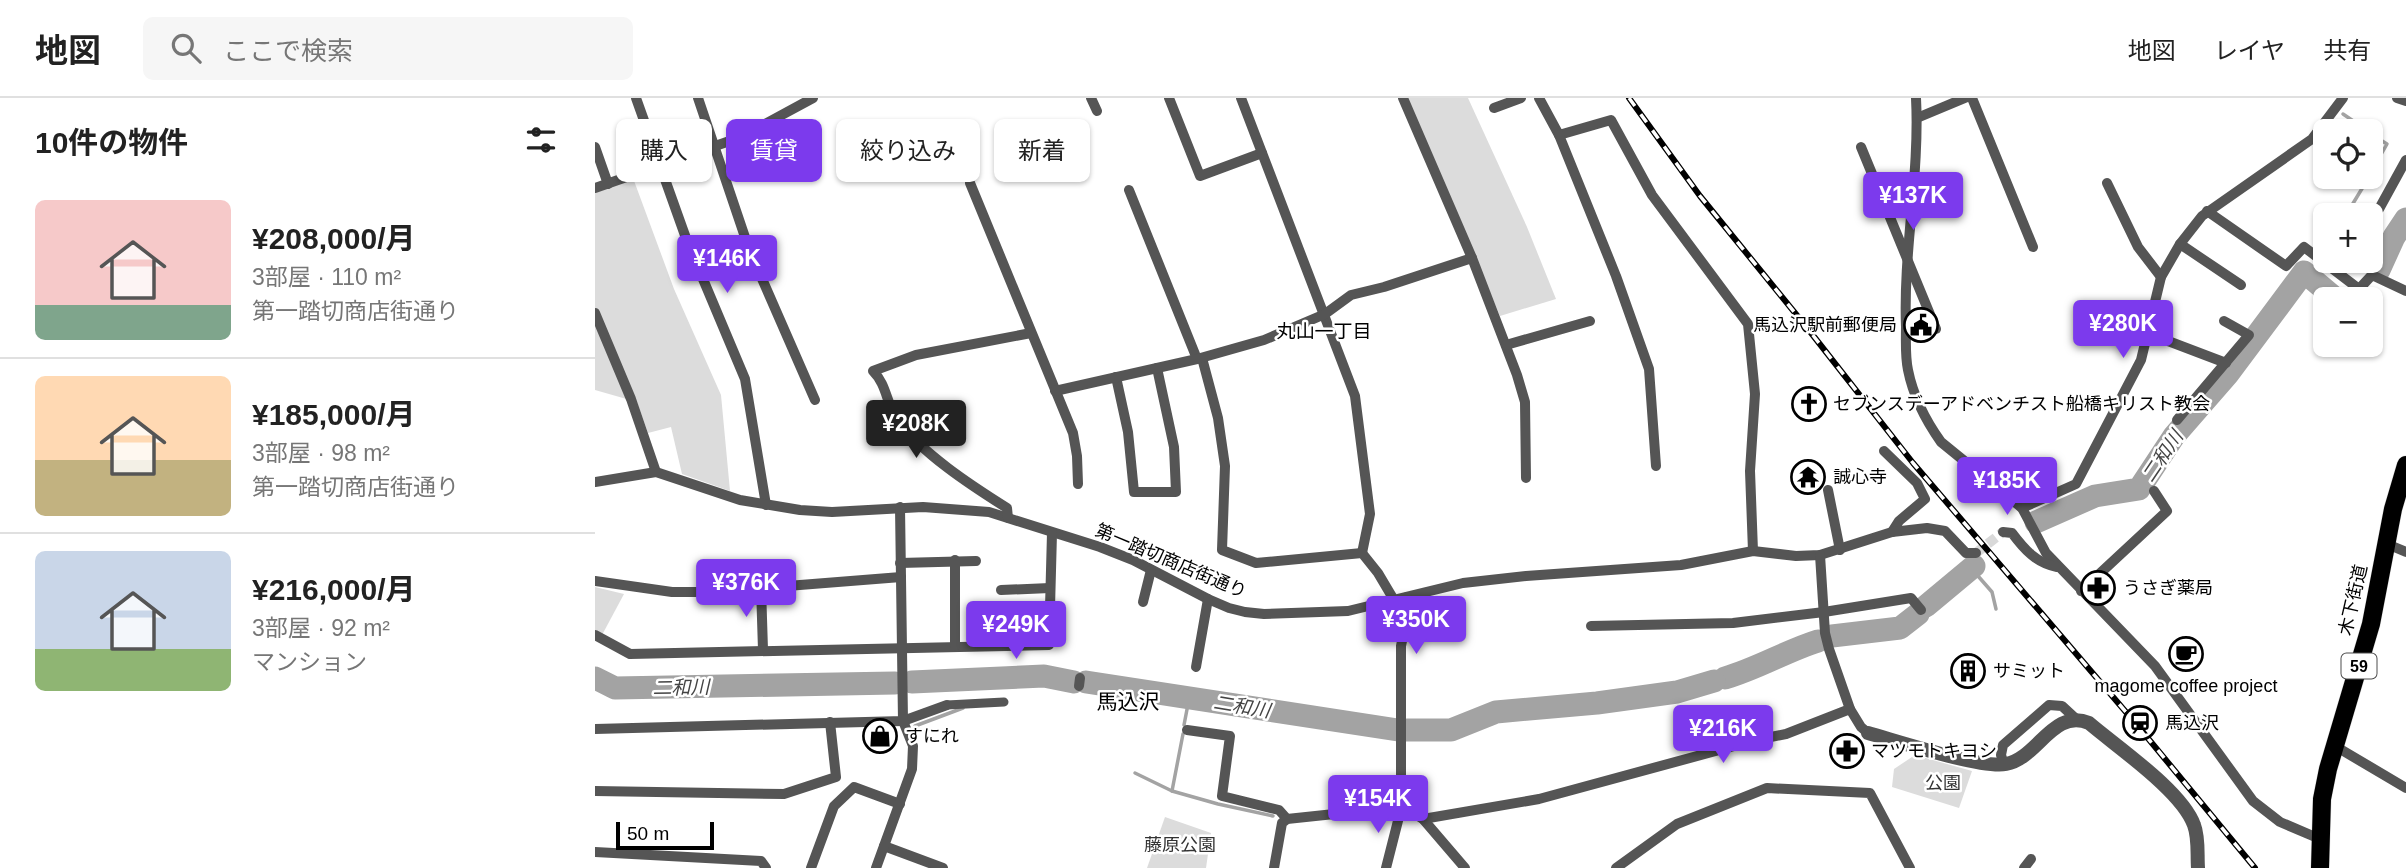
<!DOCTYPE html>
<html lang="ja">
<meta charset="utf-8">
<style>
:root{--surface:#fff;--page:#f6f6f6;--text:#222;--muted:#767676;--line:#e0e0e0;--accent:#7c3aed}
body{margin:0;font-family:Arial,"Noto Sans JP",sans-serif;background:var(--page);color:var(--text);height:100vh;display:flex;flex-direction:column;font-size:26px;white-space:nowrap}
*{box-sizing:border-box;margin:0}
p{font-size:23px;color:var(--muted)}
.icon{flex:none;width:38px;height:38px;fill:none;stroke:currentColor;stroke-width:2;stroke-linecap:round;stroke-linejoin:round}
.map{position:relative;flex:1;overflow:hidden}
.details{display:flex;flex-direction:column;background:var(--surface);width:595px}
.details>*{flex:none}
.hud{position:absolute;left:21px;top:21px;width:665px;height:63px;display:flex;gap:14px}
.tools{position:absolute;left:1718px;top:21px;display:grid;gap:14px}
.tools a{display:grid;place-items:center;width:70px;height:70px;border-radius:10px;background:var(--surface);box-shadow:0 2px 5px #0004;font-size:35px}
.scale{position:absolute;left:21px;bottom:18px;width:98px;box-sizing:border-box;padding-left:7px;border:4px solid #000;border-top:0;font-size:19px;line-height:24px;white-space:nowrap;color:#000;-webkit-text-stroke:5px #fff;paint-order:stroke}
.price{position:absolute;translate:-50% -60px;padding:0 16px;border-radius:7px;background:var(--accent);color:#fff;font-size:23px;line-height:46px;filter:drop-shadow(0 2px 4px #0008)}
.price::after{content:'';position:absolute;left:50%;top:42px;width:21px;height:16px;margin-left:-10px;background:inherit;clip-path:polygon(0 0,100% 0,50% 100%)}
.price.active{background:#222;color:#fff}
ul{padding:0;list-style:none}
li{display:flex;align-items:center;gap:21px;height:175px;padding:0 35px}
li+li{border-top:2px solid var(--line)}
li span{display:grid;place-items:center;flex:none;width:196px;height:140px;border-radius:10px;color:#555}
li>.icon{margin-inline-start:auto}
span .icon{width:84px;height:84px;fill:#fffc;stroke-width:1}
li b{font-size:30px}
h2{display:flex;justify-content:space-between;align-items:center;height:84px;padding:0 35px;font-size:30px}
.tag{padding:0 24px;border-radius:10px;background:var(--surface);box-shadow:0 2px 5px #0004;font-size:24px;line-height:63px}
.tag.active{background:var(--accent);color:#fff}
header{display:flex;align-items:center;gap:42px;box-sizing:border-box;height:98px;padding:0 35px;background:var(--surface);border-bottom:2px solid var(--line)}
header strong{font-size:33px}
nav{display:flex;gap:38px;margin-inline-start:auto;font-size:24px}
.search{width:490px;height:63px;background:var(--page);display:flex;align-items:center;gap:18px;box-sizing:border-box;padding:0 24px;border-radius:10px;color:var(--muted);font-size:26px}
main{display:flex;flex:1;min-height:0}
.map>svg:first-child{display:block}
</style>
<header>
<strong>地図</strong>
<div class="search"><svg class="icon" aria-label="search" viewBox="0 0 24 24"><circle cx="10" cy="10" r="6"/><path d="M15 15l6 6"/></svg>ここで検索</div>
<nav><a>地図</a><a>レイヤ</a><a>共有</a></nav>
</header>
<main>
<section class="details">
<h2>10件の物件<svg class="icon" aria-label="filters" viewBox="0 0 24 24"><path d="M4 7h16M4 17h16"/><circle cx="9" cy="7" r="2"/><circle cx="15" cy="17" r="2"/></svg></h2>
<ul>
<li><span style="background:linear-gradient(#f6c9c9 75%,#7fa58c 0)"><svg class="icon" aria-label="home" viewBox="0 0 24 24"><path d="M3 11l9-7 9 7M6 9v11h12V9"/></svg></span><div><b>¥208,000/月</b><p>3部屋 · 110 m²</p><p>第一踏切商店街通り</p></div></li>
<li><span style="background:linear-gradient(#ffd9b3 60%,#c2b280 0)"><svg class="icon" aria-label="home" viewBox="0 0 24 24"><path d="M3 11l9-7 9 7M6 9v11h12V9"/></svg></span><div><b>¥185,000/月</b><p>3部屋 · 98 m²</p><p>第一踏切商店街通り</p></div></li>
<li><span style="background:linear-gradient(#c9d6e8 70%,#8fb573 0)"><svg class="icon" aria-label="home" viewBox="0 0 24 24"><path d="M3 11l9-7 9 7M6 9v11h12V9"/></svg></span><div><b>¥216,000/月</b><p>3部屋 · 92 m²</p><p>マンション</p></div></li>
</ul>
</section>
<div class="map">
<svg width="1811" height="770" viewBox="0 0 1811 770">
<rect width="100%" height="100%" fill="#fff"/>
<g fill="#dcdcdc">
<polygon points="812,0 873,0 932,129 961,201 905,218"/>
<polygon points="38,80 79,191 126,297 135,393 87,376 76,329 53,335 42,304 0,292 0,94"/>
<polygon points="0,489 29,496 7,537 0,533"/>
<polygon points="1320,657 1377,673 1364,710 1297,689 1299,671"/>
<polygon points="570,719 616,735 611,770 552,770"/>
</g>
<g fill="none" stroke-linecap="round" stroke-linejoin="round">
<g stroke="#a3a3a3" stroke-width="3.5">
<polyline points="1748,16 1773,33"/>
<polyline points="1776,36 1792,46 1776,74"/>
<polyline points="1751,117 1774,79"/>
<polyline points="1726,152 1731,146"/>
<polyline points="1376,470 1397,494 1401,511"/>
<polyline points="589,627 594,601"/>
<polyline points="320,628 368,610"/>
<polyline points="588,636 577,693 623,706 678,718"/>
<polyline points="540,675 577,693"/>
</g>
<g stroke="#a3a3a3" stroke-width="23">
<polyline points="1784,172 1799,139 1811,121"/>
<polyline points="1441,424 1500,398 1544,391 1579,338 1633,276 1709,174 1741,201"/>
<polyline points="1331,508 1379,468"/>
<polyline points="1237,538 1305,530 1323,516"/>
<polyline points="0,580 20,590 300,585"/>
<path d="M1130,580C1164,570 1191,553 1223,543"/>
<polyline points="317,584 449,578 479,584"/>
<polyline points="491,584 803,632"/>
<polyline points="812,632 856,632 901,614 1002,605 1082,594 1119,583"/>
</g>
<polyline stroke="#d9d9d9" stroke-width="10" stroke-dasharray="10 5" stroke-linecap="butt" points="1381,455 1408,434"/>
<g stroke="#dbdbdb" stroke-width="19">
<polyline id="primary" points="1725,770 1727,701 1733,671 1776,526 1798,411 1811,367"/>
</g>
<polyline stroke="#555" stroke-width="9" points="352,607 409,604"/>
<g stroke="#555" stroke-width="10">
<polyline points="41,0 92,143 150,281 171,407"/>
<polyline points="103,0 154,151 220,302"/>
<polyline points="496,0 502,13"/>
<polyline points="574,0 605,78 667,55"/>
<polyline points="646,0 760,298 775,416 767,455"/>
<polyline points="808,0 877,160 922,277 930,304 931,380"/>
<polyline points="944,0 964,37 1016,22 1057,97 1153,226 1160,296 1155,373 1158,453"/>
<path d="M1321,0C1325,77 1308,152 1311,229C1311,243 1310,258 1313,272C1318,297 1331,323 1346,344L1427,410L1451,455L1560,568L1658,703L1685,724L1725,741"/>
<polyline points="1377,0 1438,149"/>
<polyline points="1802,0 1811,3"/>
<polyline points="899,10 926,0"/>
<polyline points="1322,20 1370,0"/>
<polyline points="964,37 1021,178 1054,271 1061,368"/>
<polyline points="0,49 13,86"/>
<polyline points="1266,49 1341,231"/>
<polyline points="375,85 478,335 482,358 483,386"/>
<polyline points="1512,85 1543,149 1566,179"/>
<polyline points="0,90 146,39 218,0"/>
<polyline points="534,92 602,261"/>
<polyline points="1784,111 1811,62"/>
<polyline points="1612,113 1691,168 1709,149 1764,191 1777,177 1811,193"/>
<polyline points="1585,146 1646,187"/>
<polyline points="0,215 36,301 61,374"/>
<polyline points="1552,235 1631,265"/>
<polyline points="911,247 995,223"/>
<polyline points="607,260 623,320 630,368 627,452 661,465 767,455 783,475 799,502"/>
<polyline points="521,279 533,334 539,394 581,394 579,349 562,270"/>
<polyline points="460,293 602,261 669,242 730,216 756,197 789,189 877,160"/>
<polyline points="1582,322 1654,237 1629,223"/>
<polyline points="1289,353 1322,385 1330,401 1304,423 1297,434"/>
<polyline points="0,384 61,374 145,402 205,412 237,414 328,409 394,414 505,449 538,462 613,501 634,510 650,514 669,516 753,513 868,485 931,478 1086,467 1158,453 1201,458 1225,457 1297,434 1332,430 1350,433 1371,455 1381,455"/>
<polyline points="1233,392 1245,452"/>
<polyline points="1427,410 1481,386 1546,262 1566,179 1585,146 1607,118 1717,41 1748,0"/>
<path d="M413,420L412,410C377,388 326,355 302,321C291,305 292,287 278,273L321,257L436,235"/>
<path d="M1408,434L1417,435C1429,451 1441,465 1462,469"/>
<polyline points="1792,446 1811,454"/>
<polyline points="1225,457 1230,535 1234,551 1255,611 1266,629 1273,635"/>
<polyline points="305,465 381,463"/>
<polyline points="0,483 77,494 115,494 306,479"/>
<polyline points="166,489 168,552"/>
<polyline points="406,492 455,490"/>
<polyline points="1486,493 1572,413 1559,393"/>
<polyline points="812,499 818,524 808,538 806,548 806,711 819,715 828,721 870,770"/>
<polyline points="548,504 556,472"/>
<polyline points="996,528 1138,525 1229,514 1316,500 1326,512"/>
<polyline points="0,537 35,556 454,547 457,435"/>
<polyline points="360,548 360,462"/>
<polyline points="601,569 613,501"/>
<polyline points="484,588 485,580"/>
<polyline points="0,631 308,623 352,607"/>
<polyline points="592,632 635,638 627,698 684,712 692,721"/>
<polyline points="1740,648 1811,690"/>
<polyline points="1409,667 1406,657 1408,647 1454,607 1467,608 1480,620"/>
<polyline points="0,693 189,696 241,679 235,624"/>
<polyline points="828,721 944,701 1161,642 1191,636 1255,611"/>
<polyline points="289,748 348,770"/>
<polyline points="0,754 166,763 171,770"/>
<polyline points="216,770 239,708 259,689 305,706"/>
<polyline points="281,770 317,671 318,648 308,623 305,409"/>
<polyline points="679,770 687,725 692,721 796,710 806,711 791,770"/>
<polyline points="1021,770 1082,726 1172,690 1275,695 1315,770"/>
<polyline points="1429,770 1436,761"/>
</g>
<path stroke="#555" stroke-width="14" d="M1273,635C1302,643 1387,671 1411,666C1443,660 1458,610 1494,625C1522,649 1587,693 1599,727C1604,740 1602,756 1603,770"/>
<use href="#primary" stroke="#000" stroke-width="18"/>
<g stroke="#000" stroke-width="6">
<polyline id="rail" points="1034,0 1105,98 1213,231 1318,365 1542,627 1660,770"/>
</g>
<use href="#rail" stroke="#fff" stroke-width="3.5" stroke-dasharray="10" stroke-linecap="butt"/>
</g>
<defs>
<g id="civic-ring" transform="scale(1.75)"><circle r="9.5" fill="#fff" stroke="#000" stroke-width="1.5"/><path d="M-.6-6.5H3V-4.5H.6V-3L4-1V1h2V6H-6V1h2V-1L-.6-3ZM-1.2 2.5V6h2.4V2.5Z" fill="#000"/></g>
<g id="church-ring" transform="scale(1.75)"><circle r="9.5" fill="#fff" stroke="#000" stroke-width="1.5"/><path d="M-1.2-6h2.4v3.5h3.3v2.4h-3.3V6h-2.4V-.1h-3.3v-2.4h3.3Z" fill="#000"/></g>
<g id="temple-ring" transform="scale(1.75)"><circle r="9.5" fill="#fff" stroke="#000" stroke-width="1.5"/><path d="M0-6L5-2H3V0L6.5 2.5H4V6H1.5V3h-3V6H-4V2.5H-6.5L-3 0V-2H-5Z" fill="#000"/></g>
<g id="pharmacy-ring" transform="scale(1.75)"><circle r="9.5" fill="#fff" stroke="#000" stroke-width="1.5"/><path d="M-2-6h4v4h4v4h-4v4h-4v-4h-4v-4h4Z" fill="#000"/></g>
<g id="cafe-ring" transform="scale(1.75)"><circle r="9.5" fill="#fff" stroke="#000" stroke-width="1.5"/><path d="M-5.5-4.5H6V0H3Q3 3.5 0 3.5H-2.5Q-5.5 3.5-5.5 0ZM3-3.2v2h1.7v-2ZM-6 4.5H4V6H-6Z" fill="#000"/></g>
<g id="building-ring" transform="scale(1.75)"><circle r="9.5" fill="#fff" stroke="#000" stroke-width="1.5"/><path d="M-4-6H4V6H1V3H-1V6H-4ZM-2.5-4.3h1.7v1.8h-1.7ZM.8-4.3h1.7v1.8H.8ZM-2.5-1h1.7V.8h-1.7ZM.8-1h1.7V.8H.8Z" fill="#000"/></g>
<g id="station-ring" transform="scale(1.75)"><circle r="9.5" fill="#fff" stroke="#000" stroke-width="1.5"/><path d="M-3-6H3Q5-6 5-4V2Q5 4 3 4L4.5 6H3L1.5 4h-3L-3 6H-4.5L-3 4Q-5 4-5 2V-4Q-5-6-3-6ZM-3.5-4v3h7v-3ZM-3.5 1v1.5H-2V1ZM2 1v1.5H3.5V1Z" fill="#000"/></g>
<g id="shop-ring" transform="scale(1.75)"><circle r="9.5" fill="#fff" stroke="#000" stroke-width="1.5"/><path d="M-5-2.5h2.3a2.7 3.5 0 0 1 5.4 0H5L5.5 6h-11ZM-1.5-2.5h3a1.5 2.3 0 0 0-3 0Z" fill="#000"/></g>
</defs>
<g fill-rule="evenodd">
<use href="#civic-ring" x="1326" y="227"/>
<use href="#church-ring" x="1214" y="306"/>
<use href="#temple-ring" x="1213" y="379"/>
<use href="#pharmacy-ring" x="1503" y="490"/>
<use href="#cafe-ring" x="1591" y="556"/>
<use href="#building-ring" x="1373" y="573"/>
<use href="#station-ring" x="1545" y="625"/>
<use href="#shop-ring" x="285" y="638"/>
<use href="#pharmacy-ring" x="1252" y="653"/>
</g>
<g text-anchor="middle" stroke-width="5" stroke-linejoin="round" paint-order="stroke">
<rect fill="#fff" stroke="#4c4c4c" stroke-width="2" x="1746.5" y="555.5" width="35" height="25" rx="5"/>
<g font-size="16" font-weight="bold" fill="#000">
<text x="1764" y="574">59</text>
</g>
<g font-size="18" fill="#000" stroke="#fff" text-anchor="start">
<text x="1302" y="233" text-anchor="end">馬込沢駅前郵便局</text>
<text x="1238" y="312">セブンスデーアドベンチスト船橋キリスト教会</text>
<text x="1238" y="385">誠心寺</text>
<text x="1528" y="496">うさぎ薬局</text>
<text x="1398" y="579">サミット</text>
<text x="1591" y="594" text-anchor="middle">magome coffee project</text>
<text x="1570" y="631">馬込沢</text>
<text x="310" y="644">すにれ</text>
<text x="1276" y="659">マツモトキヨシ</text>
</g>
<g font-size="18" fill="#000" stroke="#fff">
<text transform="translate(576 463) rotate(23)" y="6">第一踏切商店街通り</text>
<text transform="translate(1758 502) rotate(-77)" y="6">木下街道</text>
</g>
<g font-size="18" fill="#333" stroke="#fff">
<text x="1348" y="691">公園</text>
<text x="585" y="753">藤原公園</text>
</g>
<g font-size="19" fill="#000" stroke="#fff">
<text x="729" y="240">丸山一丁目</text>
</g>
<g font-size="19" font-style="italic" fill="#444" stroke="#fff">
<text transform="translate(1567 358) rotate(-56)" y="7">二和川</text>
<text transform="translate(86 589) rotate(-1)" y="7">二和川</text>
<text transform="translate(647 608) rotate(9)" y="7">二和川</text>
</g>
<g font-size="21" fill="#000" stroke="#fff">
<text x="533" y="611">馬込沢</text>
</g>
</g>
</svg>
<div class="tools">
<a><svg class="icon" aria-label="locate" viewBox="0 0 24 24"><circle cx="12" cy="12" r="6"/><path d="M12 2v4M12 18v4M2 12h4M18 12h4"/></svg></a>
<a>+</a>
<a>−</a>
</div>
<div class="scale">50 m</div>
<b class="price" style="left:1318px;top:134px">¥137K</b>
<b class="price" style="left:132px;top:197px">¥146K</b>
<b class="price" style="left:1528px;top:262px">¥280K</b>
<b class="price active" style="left:321px;top:362px">¥208K</b>
<b class="price" style="left:1412px;top:419px">¥185K</b>
<b class="price" style="left:151px;top:521px">¥376K</b>
<b class="price" style="left:821px;top:558px">¥350K</b>
<b class="price" style="left:421px;top:563px">¥249K</b>
<b class="price" style="left:1128px;top:667px">¥216K</b>
<b class="price" style="left:783px;top:737px">¥154K</b>
<div class="hud">
<a class="tag">購入</a>
<a class="tag active">賃貸</a>
<a class="tag">絞り込み</a>
<a class="tag">新着</a>
</div>
</div>
</main>
